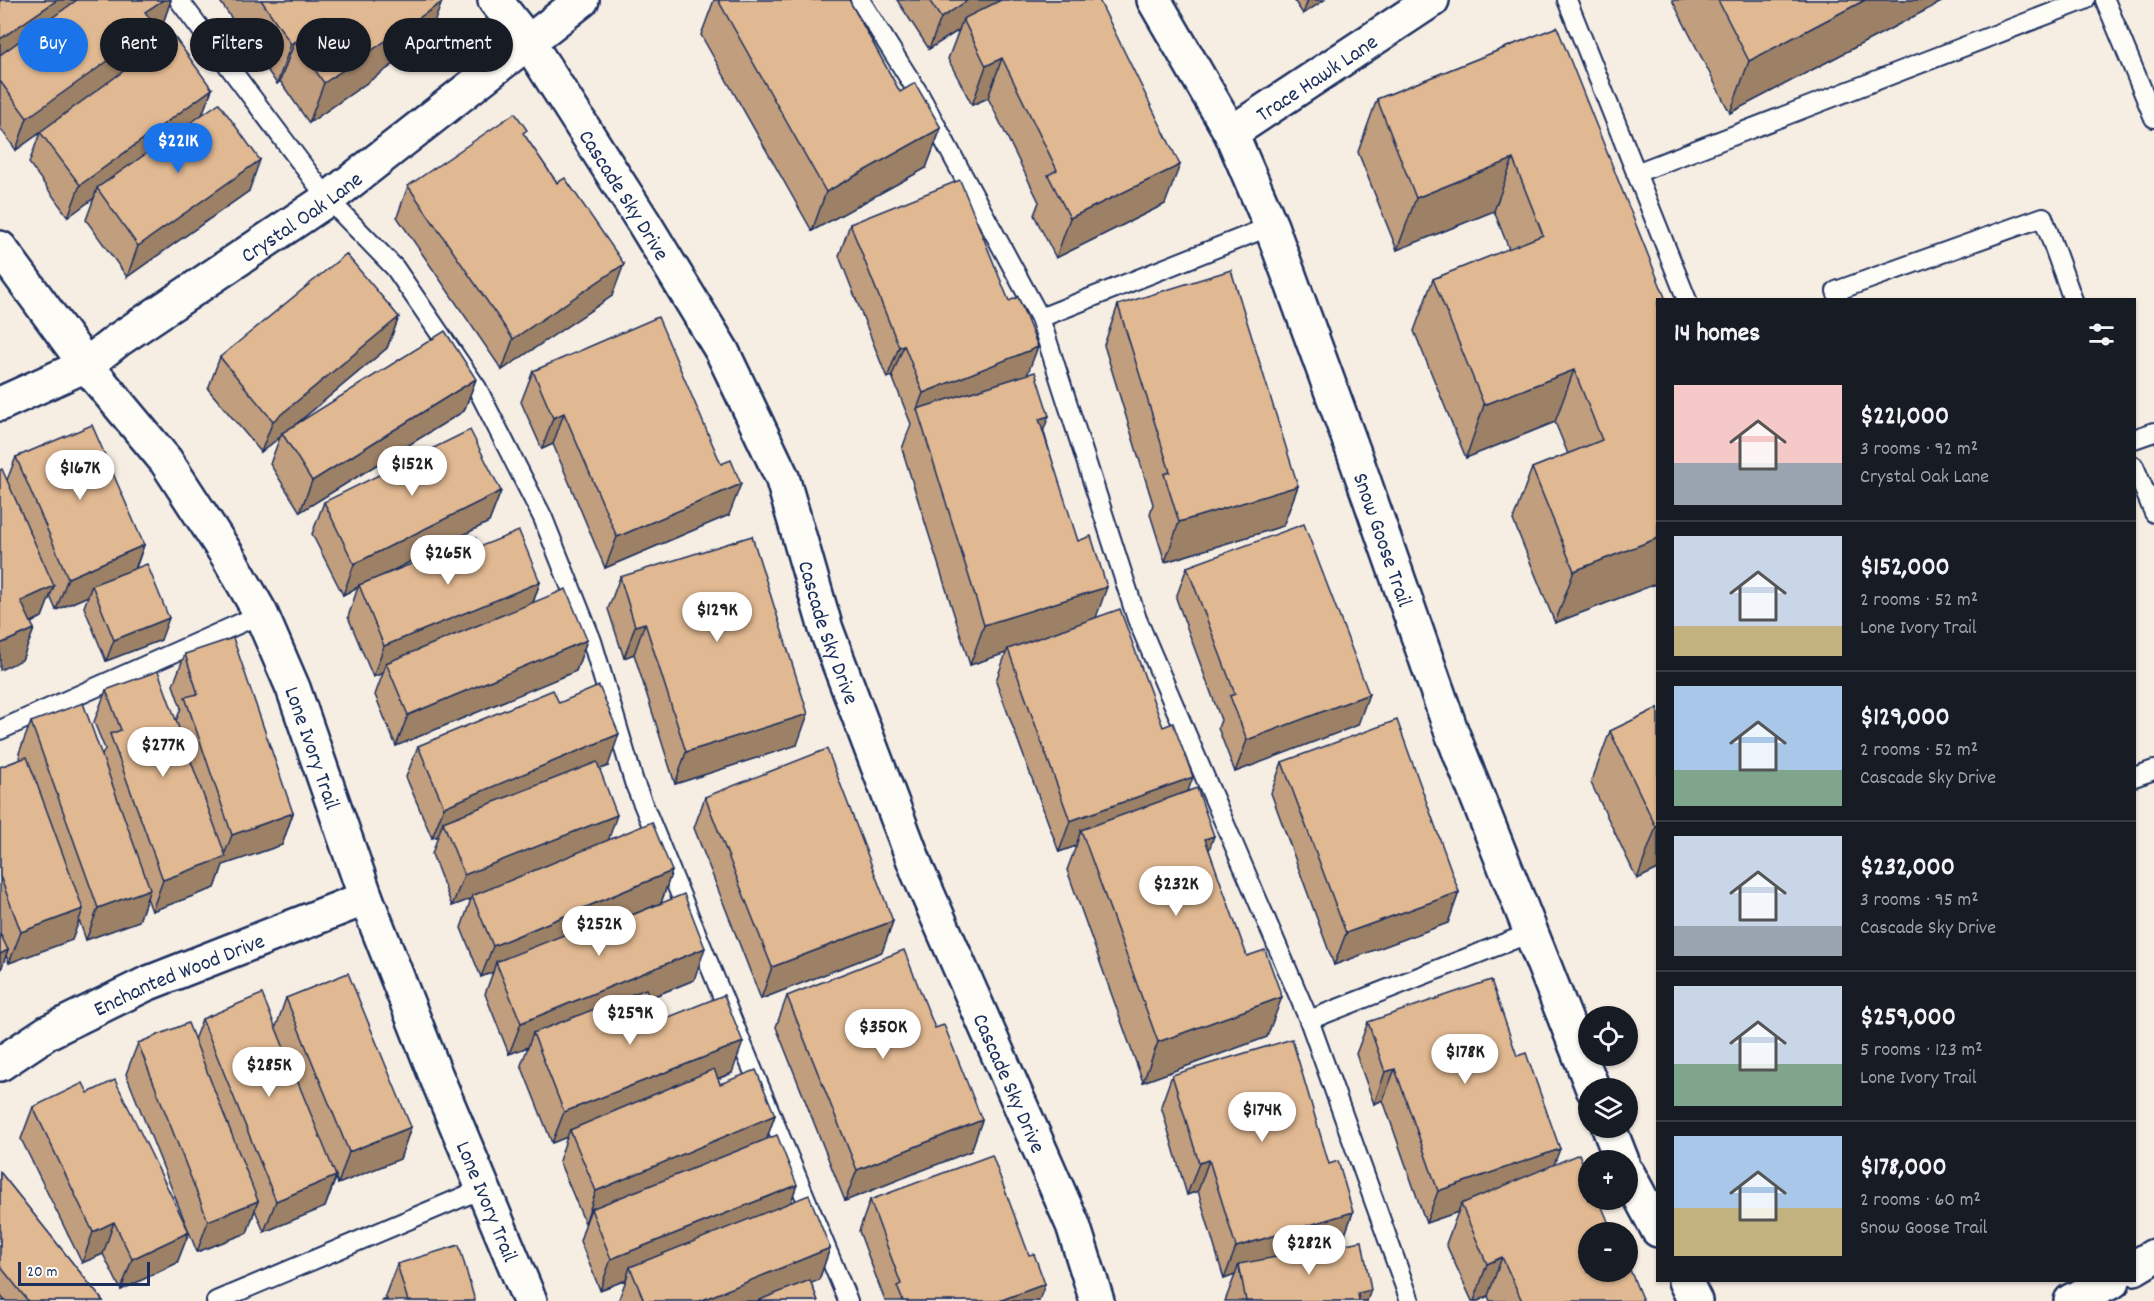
<!DOCTYPE html>
<meta charset="utf-8">
<style>
:root{--surface:#171b24;--page:#242831;--text:#f1f3f6;--muted:#9ea1a6;--line:#363941;--accent:#1a73e8}
body{margin:0;font-family:Dekko,sans-serif;background:var(--page);color:var(--text);height:100vh;display:flex;flex-direction:column;font-size:22px;white-space:nowrap}
*{box-sizing:border-box;margin:0}
p{font-size:20px;color:var(--muted)}
.icon{flex:none;width:33px;height:33px;fill:none;stroke:currentColor;stroke-width:2;stroke-linecap:round;stroke-linejoin:round}
.map{position:relative;flex:1;overflow:hidden}
.sheet{position:absolute;left:1656px;top:298px;width:480px;height:984px;display:flex;flex-direction:column;background:var(--surface);border-radius:0px;box-shadow:0 2px 4px #0004}
.sheet>*{flex:none}
.banner{position:absolute;left:18px;top:18px;width:570px;height:54px;display:flex;gap:12px}
.tools{position:absolute;left:1578px;top:1006px;display:grid;gap:12px}
.tools a{display:grid;place-items:center;width:60px;height:60px;border-radius:50%;background:var(--surface);box-shadow:0 2px 4px #0004;font-size:30px}
.scale{position:absolute;left:18px;bottom:15px;width:132px;box-sizing:border-box;padding-left:6px;border:3px solid #1b2f5e;border-top:0;font-size:16px;line-height:21px;white-space:nowrap;color:#1b2f5e;-webkit-text-stroke:4px #fdfcf7;paint-order:stroke}
.price{position:absolute;translate:-50% -51px;padding:0 14px;border-radius:21px;background:#fff;color:#222;font-size:20px;line-height:39px;filter:drop-shadow(0 2px 3px #0008)}
.price::after{content:'';position:absolute;left:50%;top:36px;width:18px;height:14px;margin-left:-9px;background:inherit;clip-path:polygon(0 0,100% 0,50% 100%)}
.price.active{background:var(--accent);color:#fff}
ul{padding:0;list-style:none}
li{display:flex;align-items:center;gap:18px;height:150px;padding:0 18px}
li+li{border-top:2px solid var(--line)}
li span{display:grid;place-items:center;flex:none;width:168px;height:120px;border-radius:0px;color:#555}
li>.icon{margin-inline-start:auto}
span .icon{width:72px;height:72px;fill:#fffc;stroke-width:1}
li b{font-size:26px}
h2{display:flex;justify-content:space-between;align-items:center;height:72px;padding:0 18px;font-size:26px}
.chip{padding:0 21px;border-radius:27px;background:var(--surface);box-shadow:0 2px 4px #0004;font-size:21px;line-height:54px}
.chip.active{background:var(--accent);color:#fff}
.map>svg:first-child{display:block}
</style>
<div class="map">
<svg width="2154" height="1301" viewBox="0 0 2154 1301">
<rect width="100%" height="100%" fill="#f7eee3"/>
<filter id="ink" filterUnits="userSpaceOnUse"><feTurbulence type="fractalNoise" baseFrequency=".0167" numOctaves="2"/><feDisplacementMap in="SourceGraphic" scale="12" xChannelSelector="R" yChannelSelector="G"/><feConvolveMatrix kernelMatrix="1 2 1 2 8 2 1 2 1" color-interpolation-filters="sRGB"/></filter>
<g filter="url(#ink)">
<g fill="none" stroke-linecap="round" stroke-linejoin="round">
<g stroke="#1b2f5e" stroke-width="22">
<g id="lane">
<polyline points="179,0 328,199 395,268 477,388 543,518 592,641 634,782 848,1301"/>
<polyline points="860,0 919,94 1040,318 1137,619 1309,1020 1410,1301"/>
<polyline points="1567,0 1687,300"/>
<polyline points="2105,0 2154,118"/>
<polyline points="1636,173 2085,0"/>
<polyline points="1839,300 1836,291 2043,217 2073,300"/>
<polyline points="1040,318 1271,226"/>
<polyline points="2134,439 2154,432"/>
<polyline points="2134,466 2154,513"/>
<polyline points="0,730 261,614"/>
<polyline points="2134,777 2154,770"/>
<polyline points="1309,1020 1530,933"/>
<polyline points="216,1301 484,1188"/>
</g>
</g>
<g stroke="#1b2f5e" stroke-width="38">
<g id="street">
<path id="s1" d="M1154,0L1231,133L1271,226L1354,453L1452,733L1593,1089"/>
<path id="s2" d="M1231,133L1432,0"/>
<path id="s3" d="M0,248L86,365L166,461L229,558L261,614L293,688L366,898L434,1071L530,1301"/>
<path id="s4" d="M0,404L86,365L118,340L328,199L582,0"/>
<path id="s5" d="M0,1064L48,1032L146,984L366,898"/>
<polyline points="1609,1128 1622,1161"/>
<polyline points="1628,1174 1658,1230"/>
<polyline points="1685,1281 1695,1301"/>
</g>
</g>
<g stroke="#1b2f5e" stroke-width="38">
<g id="secondary">
<path id="s6" d="M495,0L529,43L644,223L722,351L782,477L826,629L918,872L1073,1225L1097,1301"/>
<polyline points="2134,1268 2154,1256"/>
<polyline points="2071,1301 2113,1281"/>
</g>
</g>
<use href="#lane" stroke="#fdfcf7" stroke-width="18"/>
<use href="#street" stroke="#fdfcf7" stroke-width="33"/>
<use href="#secondary" stroke="#fdfcf7" stroke-width="33"/>
</g>
<g fill="#c19e7d" stroke="#1b2f5e" stroke-width="1.5">
<polygon points="0,0 171,0 163,23 156,28 146,55 212,89 202,114 249,191 127,277 86,220 94,198 68,217 29,163 40,133 16,150 0,128"/>
<polygon points="219,0 441,0 427,41 309,123 280,81 277,84"/>
<polygon points="714,0 849,0 900,92 941,128 926,168 812,231 701,35"/>
<polygon points="897,0 1099,0 1165,204 1056,258 1034,215 1039,202 988,98 972,105 948,59 959,30 929,49"/>
<polygon points="1294,0 1324,0 1303,14"/>
<polygon points="1672,0 1945,0 1730,113"/>
<polygon points="1557,27 1658,583 1555,623 1513,520 1532,468 1568,454 1555,422 1466,458 1414,331 1433,279 1509,249 1494,211 1397,250 1358,152 1377,99"/>
<polygon points="525,136 557,183 612,296 502,370 397,217 408,186"/>
<polygon points="850,224 1028,375 1096,617 1163,727 1209,850 1267,1037 1143,1082 1067,870 1076,846 1059,852 996,681 1006,653 970,665 902,449 911,424 892,376 887,378 839,256"/>
<polygon points="1118,305 1298,486 1283,526 1165,562 1150,514 1153,504 1104,345"/>
<polygon points="399,317 387,348 295,425 476,379 464,411 300,512 270,464 280,437 261,452 208,389 220,357"/>
<polygon points="533,371 729,515 605,568 553,444 542,449 521,402"/>
<polygon points="16,457 144,545 136,568 161,640 106,661 84,607 88,596 56,610 50,596 42,617 31,623 34,629 22,660 7,480"/>
<polygon points="501,491 489,522 378,578 479,547 540,582 533,603 587,640 576,671 396,746 375,695 383,673 373,677 348,617 358,587 343,595 312,534 324,502"/>
<polygon points="1187,567 1358,725 1235,772 1218,728 1221,720 1176,598"/>
<polygon points="620,577 797,745 675,784 634,654 624,658 608,609"/>
<polygon points="185,654 293,813 282,845 223,865 215,888 152,911 147,898 139,921 86,940 79,920 72,940 9,963 6,955 0,972 0,767 21,759 19,753 31,722 102,755 105,749 94,722 106,690 176,721 181,708 173,685"/>
<polygon points="559,703 608,766 599,769 608,840 672,871 661,903 694,980 650,998 659,1021 732,1073 718,1079 720,1084 775,1115 766,1140 791,1203 830,1248 819,1280 811,1283 818,1301 620,1301 619,1299 626,1280 600,1290 580,1241 586,1222 585,1223 559,1161 567,1137 552,1143 521,1065 528,1047 509,1054 485,994 493,972 481,977 461,928 471,899 452,906 432,854 438,836 432,838 406,777 418,746"/>
<polygon points="1658,708 1658,869 1637,879 1591,783 1610,731"/>
<polygon points="1282,762 1459,892 1448,923 1334,965 1271,793"/>
<polygon points="705,797 893,921 882,952 761,999 694,828"/>
<polygon points="787,996 935,1028 982,1120 971,1151 845,1201 776,1027"/>
<polygon points="286,998 411,1127 400,1159 338,1184 336,1178 325,1207 264,1232 255,1210 247,1233 197,1252 189,1232 177,1263 121,1290 103,1254 82,1263 21,1139 33,1107 88,1093 189,1232 126,1074 138,1043 194,1040 202,1019 276,1027"/>
<polygon points="1368,1022 1554,1164 1643,1301 1490,1301 1488,1296 1478,1301 1472,1301 1446,1244 1458,1212 1426,1223 1383,1100 1374,1104 1356,1054"/>
<polygon points="1172,1075 1329,1164 1353,1212 1342,1243 1324,1248 1367,1301 1225,1301 1235,1275 1224,1279 1198,1191 1187,1195 1161,1106"/>
<polygon points="0,1172 103,1301 0,1301"/>
<polygon points="870,1200 1029,1255 1039,1301 885,1301 859,1231"/>
<polygon points="397,1264 475,1301 381,1301 387,1299 385,1296"/>
</g>
<g fill="#9d8166" stroke="#1b2f5e" stroke-width="1.5">
<polygon points="57,0 78,0 0,62 0,39"/>
<polygon points="163,0 171,0 163,23 156,28 145,58 16,150 27,118 145,12"/>
<polygon points="968,0 1006,0 963,19 959,30 929,49 941,18"/>
<polygon points="1308,0 1324,0 1303,14"/>
<polygon points="1865,0 1945,0 1730,113 1749,61"/>
<polygon points="442,2 427,41 309,123 324,83"/>
<polygon points="295,41 280,81 277,84 291,44"/>
<polygon points="1002,58 988,98 972,105 986,66"/>
<polygon points="212,89 200,120 97,188 94,198 68,217 80,185"/>
<polygon points="941,128 926,168 812,231 826,192"/>
<polygon points="1513,159 1494,211 1397,250 1416,198"/>
<polygon points="260,160 249,191 127,277 138,246"/>
<polygon points="1180,165 1165,204 1056,258 1070,218"/>
<polygon points="624,264 612,296 502,370 513,339"/>
<polygon points="399,317 387,348 283,435 282,433 280,437 261,452 273,421"/>
<polygon points="904,345 892,376 887,378 899,347"/>
<polygon points="1038,347 1026,378 917,409 923,393"/>
<polygon points="1574,370 1555,422 1466,458 1484,405"/>
<polygon points="476,379 464,411 300,512 312,481"/>
<polygon points="564,413 553,444 542,449 553,418"/>
<polygon points="1049,416 1034,456 1039,419"/>
<polygon points="741,484 729,515 605,568 617,537"/>
<polygon points="1298,486 1283,526 1165,562 1179,522"/>
<polygon points="501,491 489,522 360,587 359,585 358,587 343,595 354,564"/>
<polygon points="1658,538 1658,583 1555,623 1574,571"/>
<polygon points="144,545 132,577 92,585 88,596 56,610 68,578"/>
<polygon points="540,582 529,614 386,663 383,673 373,677 384,646"/>
<polygon points="54,586 42,617 10,632 21,601"/>
<polygon points="1107,587 1093,626 1008,649 1006,653 970,665 984,625"/>
<polygon points="169,618 161,640 106,661 114,640"/>
<polygon points="645,623 634,654 624,658 635,626"/>
<polygon points="34,629 22,660 0,670 0,644"/>
<polygon points="587,640 576,671 396,746 408,715"/>
<polygon points="1369,694 1358,725 1235,772 1247,740"/>
<polygon points="808,714 797,745 675,784 686,752"/>
<polygon points="619,734 608,766 447,832 443,822 438,836 432,838 444,807"/>
<polygon points="1193,777 1182,808 1081,830 1076,846 1059,852 1070,821"/>
<polygon points="293,813 282,845 223,865 215,888 152,911 163,880 223,858 232,835"/>
<polygon points="617,815 606,847 472,896 471,899 452,906 464,875"/>
<polygon points="1658,826 1658,869 1637,879 1656,827"/>
<polygon points="1214,836 1200,876 1205,839"/>
<polygon points="672,871 661,903 499,970 496,962 493,972 481,977 493,946"/>
<polygon points="150,889 139,921 86,940 98,908"/>
<polygon points="1459,892 1448,923 1334,965 1346,933"/>
<polygon points="83,909 72,940 9,963 21,932"/>
<polygon points="893,921 882,952 761,999 772,967"/>
<polygon points="705,948 694,980 537,1043 533,1033 528,1047 509,1054 521,1023"/>
<polygon points="8,950 0,972 0,954"/>
<polygon points="1282,997 1267,1037 1143,1082 1158,1042"/>
<polygon points="743,1042 732,1073 572,1135 570,1130 567,1137 552,1143 564,1112"/>
<polygon points="1395,1069 1383,1100 1374,1104 1385,1072"/>
<polygon points="775,1115 764,1147 591,1209 586,1222 585,1223 596,1191"/>
<polygon points="982,1120 971,1151 845,1201 857,1170"/>
<polygon points="411,1127 400,1159 338,1184 349,1152"/>
<polygon points="1560,1149 1548,1180 1461,1204 1458,1212 1426,1223 1438,1191"/>
<polygon points="1209,1160 1198,1191 1187,1195 1199,1163"/>
<polygon points="336,1176 325,1207 264,1232 276,1201"/>
<polygon points="797,1185 786,1216 630,1267 626,1280 600,1290 611,1259"/>
<polygon points="258,1201 247,1233 197,1252 208,1221"/>
<polygon points="1353,1212 1342,1243 1240,1274 1239,1264 1235,1275 1224,1279 1236,1247"/>
<polygon points="114,1222 103,1254 82,1263 93,1232"/>
<polygon points="189,1232 177,1263 121,1290 132,1259"/>
<polygon points="830,1248 819,1280 766,1301 700,1301"/>
<polygon points="1502,1257 1488,1296 1478,1301 1474,1301 1487,1264"/>
<polygon points="1045,1284 1039,1301 999,1301"/>
<polygon points="1371,1290 1367,1301 1355,1301 1358,1293"/>
</g>
<g fill="#e0b891" stroke="#1b2f5e" stroke-width="1.5">
<polygon points="0,0 57,0 0,39"/>
<polygon points="77,0 163,0 145,12 156,27 27,118 0,81 0,55"/>
<polygon points="261,0 441,0 442,2 324,83 295,41 291,44"/>
<polygon points="718,0 849,0 900,92 915,83 941,128 826,192"/>
<polygon points="929,0 968,0 941,18"/>
<polygon points="1001,0 1099,0 1180,165 1070,218 1048,175 1057,170 1002,58 986,66 963,19"/>
<polygon points="1718,0 1865,0 1749,61"/>
<polygon points="1557,27 1666,300 1658,300 1658,538 1574,571 1532,468 1602,440 1574,370 1484,405 1433,279 1543,235 1513,159 1416,198 1377,99"/>
<polygon points="173,35 212,89 80,185 40,132"/>
<polygon points="219,103 260,160 138,246 97,188"/>
<polygon points="515,113 527,130 523,133 557,183 565,178 624,264 513,339 408,186"/>
<polygon points="960,180 1009,301 1018,297 1038,347 923,393 904,345 899,347 850,224"/>
<polygon points="346,254 399,317 273,421 220,357"/>
<polygon points="1231,270 1298,486 1179,522 1164,474 1170,472 1118,305"/>
<polygon points="658,317 721,464 731,460 741,484 617,537 564,413 553,418 533,371"/>
<polygon points="445,331 476,379 312,481 282,433"/>
<polygon points="1035,372 1049,416 1039,419 1078,541 1091,536 1107,587 984,625 917,409"/>
<polygon points="92,425 144,545 68,578 16,457"/>
<polygon points="470,430 501,491 354,564 324,502"/>
<polygon points="2,469 54,586 21,601 34,629 0,644 0,470"/>
<polygon points="1304,524 1369,694 1247,740 1230,696 1235,694 1187,567"/>
<polygon points="519,531 540,582 384,646 359,585 476,538 479,547"/>
<polygon points="752,536 808,714 686,752 645,623 635,626 620,577"/>
<polygon points="147,564 169,618 114,640 92,585"/>
<polygon points="566,589 587,640 408,715 386,663"/>
<polygon points="1120,609 1163,727 1173,723 1193,777 1070,821 1008,649"/>
<polygon points="233,638 293,813 232,835 185,697 198,694 185,654"/>
<polygon points="158,671 226,857 163,880 110,734 121,730 106,690"/>
<polygon points="599,686 619,734 444,807 418,746 553,690 559,703"/>
<polygon points="83,703 150,889 98,908 31,722"/>
<polygon points="1658,708 1658,826 1656,827 1610,731"/>
<polygon points="1397,720 1459,892 1346,933 1282,762"/>
<polygon points="827,749 893,921 772,967 705,797"/>
<polygon points="27,757 83,909 21,932 0,876 0,767"/>
<polygon points="597,762 617,815 464,875 443,822"/>
<polygon points="1197,788 1214,836 1205,839 1247,956 1265,950 1282,997 1158,1042 1081,830"/>
<polygon points="652,822 672,871 493,946 472,896"/>
<polygon points="684,894 705,948 521,1023 496,962 624,911 627,917"/>
<polygon points="0,933 8,950 0,954"/>
<polygon points="904,950 935,1028 944,1025 982,1120 857,1170 787,996"/>
<polygon points="348,973 411,1127 349,1152 286,998"/>
<polygon points="1491,980 1517,1056 1526,1053 1560,1149 1438,1191 1395,1069 1385,1072 1368,1022"/>
<polygon points="646,989 659,1021 724,995 743,1042 564,1112 533,1033"/>
<polygon points="262,994 336,1176 276,1201 202,1019"/>
<polygon points="188,1023 258,1201 208,1221 138,1043"/>
<polygon points="1292,1039 1329,1164 1338,1161 1353,1212 1236,1247 1209,1160 1199,1163 1172,1075"/>
<polygon points="714,1069 720,1084 756,1070 775,1115 596,1191 570,1130"/>
<polygon points="115,1080 189,1232 132,1259 114,1222 93,1232 33,1107 83,1083 88,1093"/>
<polygon points="777,1135 797,1185 611,1259 591,1209"/>
<polygon points="1579,1154 1588,1176 1588,1200 1599,1200 1613,1233 1588,1233 1588,1272 1628,1272 1628,1265 1643,1301 1522,1301 1502,1257 1487,1264 1461,1204"/>
<polygon points="992,1155 1029,1255 1034,1254 1045,1284 999,1301 903,1301 897,1286 901,1284 870,1200"/>
<polygon points="0,1172 103,1301 28,1301 0,1266"/>
<polygon points="809,1195 830,1248 700,1301 644,1301 630,1267"/>
<polygon points="1362,1241 1371,1290 1358,1293 1359,1301 1246,1301 1239,1264"/>
<polygon points="459,1245 475,1301 408,1301 397,1264"/>
<polygon points="810,1280 818,1301 757,1301"/>
<polygon points="0,1295 5,1301 0,1301"/>
</g>
</g>
<g text-anchor="middle" stroke-width="4.5" stroke-linejoin="round" paint-order="stroke">
<g font-size="22" fill="#1b2f5e" stroke="#fdfcf7">
<text dy="8" stroke="none"><textPath href="#s2" startOffset="102">Trace Hawk Lane</textPath></text>
<text dy="8" stroke="none"><textPath href="#s6" startOffset="234">Cascade Sky Drive</textPath></text>
<text dy="8" stroke="none"><textPath href="#s4" startOffset="356">Crystal Oak Lane</textPath></text>
<text dy="8" stroke="none"><textPath href="#s1" startOffset="588">Snow Goose Trail</textPath></text>
<text dy="8" stroke="none"><textPath href="#s6" startOffset="720">Cascade Sky Drive</textPath></text>
<text dy="8" stroke="none"><textPath href="#s3" startOffset="594">Lone Ivory Trail</textPath></text>
<text dy="8" stroke="none"><textPath href="#s5" startOffset="201">Enchanted Wood Drive</textPath></text>
<text dy="8" stroke="none"><textPath href="#s6" startOffset="1206">Cascade Sky Drive</textPath></text>
<text dy="8" stroke="none"><textPath href="#s3" startOffset="1080">Lone Ivory Trail</textPath></text>
</g>
</g>
</svg>
<div class="tools">
<a><svg class="icon" aria-label="locate" viewBox="0 0 24 24"><circle cx="12" cy="12" r="6"/><path d="M12 2v4M12 18v4M2 12h4M18 12h4"/></svg></a>
<a><svg class="icon" aria-label="layers" viewBox="0 0 24 24"><path d="M12 4l9 5-9 5-9-5zM3 14l9 5 9-5"/></svg></a>
<a>+</a>
<a>−</a>
</div>
<div class="scale">20 m</div>
<b class="price active" style="left:178px;top:174px">$221K</b>
<b class="price" style="left:412px;top:497px">$152K</b>
<b class="price" style="left:80px;top:501px">$167K</b>
<b class="price" style="left:448px;top:586px">$265K</b>
<b class="price" style="left:717px;top:643px">$129K</b>
<b class="price" style="left:163px;top:778px">$277K</b>
<b class="price" style="left:1176px;top:917px">$232K</b>
<b class="price" style="left:599px;top:957px">$252K</b>
<b class="price" style="left:630px;top:1046px">$259K</b>
<b class="price" style="left:883px;top:1060px">$350K</b>
<b class="price" style="left:1465px;top:1085px">$178K</b>
<b class="price" style="left:269px;top:1098px">$285K</b>
<b class="price" style="left:1262px;top:1143px">$174K</b>
<b class="price" style="left:1309px;top:1276px">$282K</b>
<div class="banner">
<a class="chip active">Buy</a>
<a class="chip">Rent</a>
<a class="chip">Filters</a>
<a class="chip">New</a>
<a class="chip">Apartment</a>
</div>
<section class="sheet">
<h2>14 homes<svg class="icon" aria-label="filters" viewBox="0 0 24 24"><path d="M4 7h16M4 17h16"/><circle cx="9" cy="7" r="2"/><circle cx="15" cy="17" r="2"/></svg></h2>
<ul>
<li><span style="background:linear-gradient(#f6c9c9 65%,#9aa5b1 0)"><svg class="icon" aria-label="home" viewBox="0 0 24 24"><path d="M3 11l9-7 9 7M6 9v11h12V9"/></svg></span><div><b>$221,000</b><p>3 rooms · 92 m²</p><p>Crystal Oak Lane</p></div></li>
<li><span style="background:linear-gradient(#c9d6e8 75%,#c2b280 0)"><svg class="icon" aria-label="home" viewBox="0 0 24 24"><path d="M3 11l9-7 9 7M6 9v11h12V9"/></svg></span><div><b>$152,000</b><p>2 rooms · 52 m²</p><p>Lone Ivory Trail</p></div></li>
<li><span style="background:linear-gradient(#a9c7e8 70%,#7fa58c 0)"><svg class="icon" aria-label="home" viewBox="0 0 24 24"><path d="M3 11l9-7 9 7M6 9v11h12V9"/></svg></span><div><b>$129,000</b><p>2 rooms · 52 m²</p><p>Cascade Sky Drive</p></div></li>
<li><span style="background:linear-gradient(#c9d6e8 75%,#9aa5b1 0)"><svg class="icon" aria-label="home" viewBox="0 0 24 24"><path d="M3 11l9-7 9 7M6 9v11h12V9"/></svg></span><div><b>$232,000</b><p>3 rooms · 95 m²</p><p>Cascade Sky Drive</p></div></li>
<li><span style="background:linear-gradient(#c9d6e8 65%,#7fa58c 0)"><svg class="icon" aria-label="home" viewBox="0 0 24 24"><path d="M3 11l9-7 9 7M6 9v11h12V9"/></svg></span><div><b>$259,000</b><p>5 rooms · 123 m²</p><p>Lone Ivory Trail</p></div></li>
<li><span style="background:linear-gradient(#a9c7e8 60%,#c2b280 0)"><svg class="icon" aria-label="home" viewBox="0 0 24 24"><path d="M3 11l9-7 9 7M6 9v11h12V9"/></svg></span><div><b>$178,000</b><p>2 rooms · 60 m²</p><p>Snow Goose Trail</p></div></li>
</ul>
</section>
</div>
